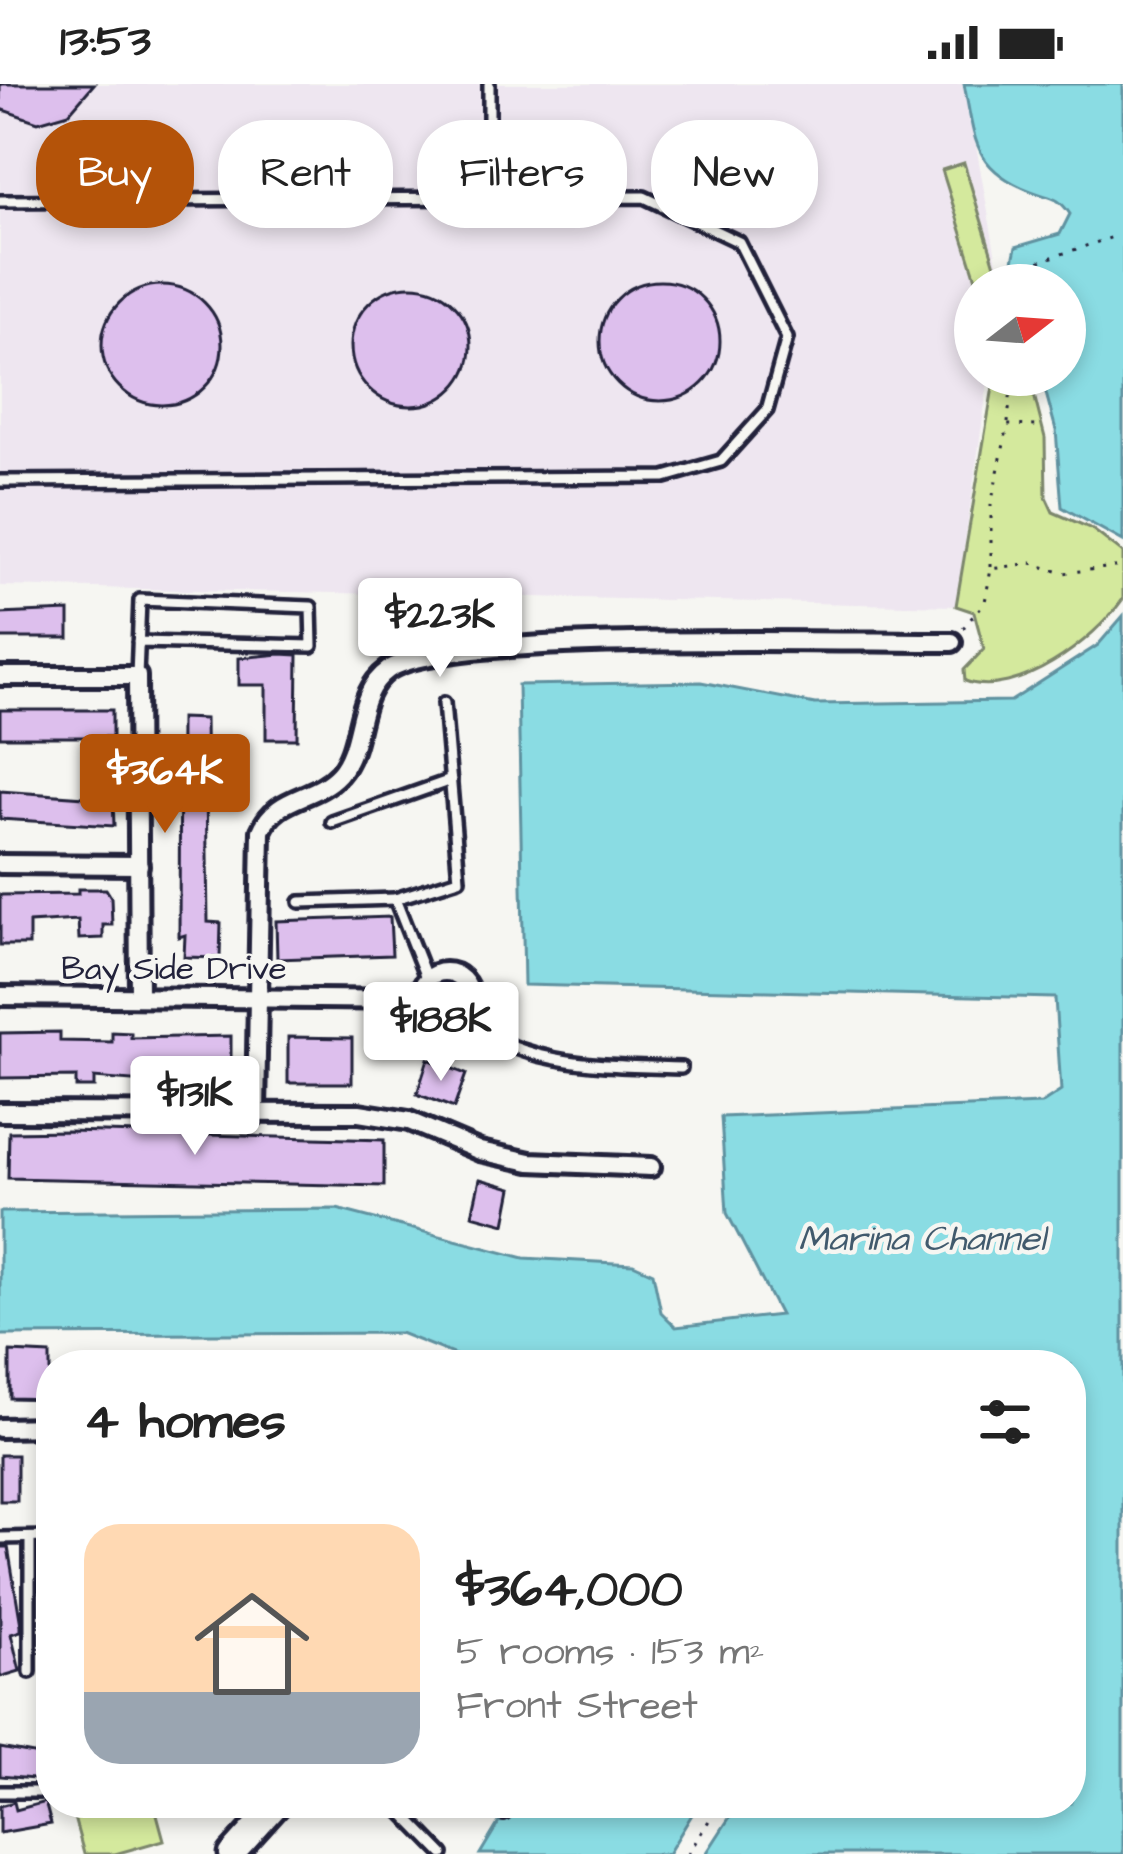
<!DOCTYPE html>
<meta charset="utf-8">
<style>
:root{--surface:#fff;--page:#f2f2f2;--text:#222;--muted:#767676;--accent:#b45309}
body{margin:0;font-family:"Architects Daughter",sans-serif;background:var(--page);color:var(--text);height:100vh;display:flex;flex-direction:column;font-size:45px;white-space:nowrap}
*{box-sizing:border-box;margin:0}
p{font-size:39px;color:var(--muted)}
.icon{flex:none;width:66px;height:66px;fill:none;stroke:currentColor;stroke-width:2;stroke-linecap:round;stroke-linejoin:round}
.map{position:relative;flex:1;overflow:hidden}
.drawer{position:absolute;left:36px;top:1266px;width:1050px;height:468px;display:flex;flex-direction:column;background:var(--surface);border-radius:48px;box-shadow:0 6px 18px #0003}
.drawer>*{flex:none}
.banner{position:absolute;left:36px;top:36px;width:1053px;height:108px;display:flex;gap:24px}
.needle{width:78px;rotate:73deg}
.fabs{position:absolute;left:954px;top:180px;display:grid;gap:24px}
.fabs a{display:grid;place-items:center;width:132px;height:132px;border-radius:50%;background:var(--surface);box-shadow:0 6px 18px #0003;font-size:60px}
.price{position:absolute;translate:-50% -102px;padding:0 27px;border-radius:12px;background:#fff;color:#222;font-size:39px;line-height:78px;filter:drop-shadow(0 3px 6px #0008)}
.price::after{content:'';position:absolute;left:50%;top:72px;width:36px;height:27px;margin-left:-18px;background:inherit;clip-path:polygon(0 0,100% 0,50% 100%)}
.price.selected{background:var(--accent);color:#fff}
ul{padding:0;list-style:none}
li{display:flex;align-items:center;gap:36px;height:300px;padding:0 48px}
li span{display:grid;place-items:center;flex:none;width:336px;height:240px;border-radius:36px;color:#555}
li>.icon{margin-inline-start:auto}
span .icon{width:144px;height:144px;fill:#fffc;stroke-width:1}
li b{font-size:51px}
h2{display:flex;justify-content:space-between;align-items:center;height:144px;padding:0 48px;font-size:51px}
.pill{padding:0 42px;border-radius:48px;background:var(--surface);box-shadow:0 6px 18px #0003;font-size:42px;line-height:108px}
.pill.selected{background:var(--accent);color:#fff}
.status{display:flex;justify-content:space-between;align-items:center;height:84px;padding:0 60px;background:var(--surface);direction:ltr}
.status svg{height:33px;fill:currentColor}
.map>svg:first-child{display:block}
</style>
<div class="status"><b>13:53</b><svg viewBox="0 0 49 12"><path d="M0 12V9h3v3zM5 12V6h3v6zM10 12V3h3v9zM15 12V0h3v12zM26 1h20v11H26zM47 4h2v5h-2z"/></svg></div>
<div class="map">
<svg width="1123" height="1770" viewBox="0 0 1123 1770">
<rect width="100%" height="100%" fill="#f6f6f2"/>
<filter id="ink" filterUnits="userSpaceOnUse"><feTurbulence type="fractalNoise" baseFrequency=".00833" numOctaves="2"/><feDisplacementMap in="SourceGraphic" scale="24" xChannelSelector="R" yChannelSelector="G"/><feConvolveMatrix kernelMatrix="1 2 1 2 8 2 1 2 1" color-interpolation-filters="sRGB"/></filter>
<g filter="url(#ink)">
<polygon fill="#eee6f0" points="0,0 965,0 1001,201 975,201 975,291 989,291 956,522 0,502"/>
<g fill="#d4e99d" stroke="#7b866c" stroke-width="3">
<polygon points="964,79 1001,201 978,201 942,86"/>
<path d="M995,291H1029L1045,354L1046,413L1053,428L1092,445L1123,469V515C1094,556 1017,616 965,597L964,586L984,565L974,528L956,522Z"/>
<polygon points="70,1719 154,1719 164,1756 115,1770 84,1770"/>
</g>
<g fill="#8adce3" stroke="#6092a0" stroke-width="3">
<path d="M964,0H1123V457L1062,423L1056,346L1041,291H1065V201H1016L1011,186L1016,163L1060,150L1070,130C1057,111 1051,115 1031,107C972,84 975,55 964,0Z"/>
<polygon points="1123,532 1123,1770 706,1770 739,1719 1071,1719 1071,1281 480,1281 400,1249 0,1251 0,1128 337,1125 524,1174 633,1180 653,1189 661,1228 676,1243 780,1231 727,1129 721,1033 1041,1020 1061,1007 1055,914 524,901 518,601 701,598 815,620 1011,617 1098,561"/>
<polygon points="529,1719 679,1719 696,1724 668,1770 480,1770 504,1730"/>
</g>
<g fill="#ddbfed" stroke="#22223b" stroke-width="3">
<polygon points="0,0 94,0 69,29 38,38 0,25"/>
<circle cx="660" cy="257" r="60"/>
<circle cx="162" cy="261" r="60"/>
<circle cx="411" cy="262" r="60"/>
<polygon points="69,527 69,554 0,554 0,530"/>
<polygon points="280,570 298,571 297,655 266,655 266,601 239,601 239,574"/>
<rect x="0" y="626" width="112" height="27"/>
<polygon points="180,634 205,635 208,838 221,839 220,874 184,873 185,851 179,853"/>
<polygon points="0,707 113,715 114,742 0,735"/>
<polygon points="78,805 106,805 111,813 112,841 103,841 103,854 79,855 78,836 29,839 29,861 0,861 0,811 78,810"/>
<polygon points="390,833 392,871 277,875 276,837"/>
<polygon points="60,948 60,957 112,958 112,948 131,949 131,954 231,952 231,998 171,1000 94,994 94,1003 76,1003 76,993 0,994 0,949"/>
<polygon points="288,953 352,954 352,999 288,999"/>
<polygon points="428,975 466,990 454,1024 417,1010"/>
<polygon points="69,1047 384,1056 384,1102 8,1094 9,1048"/>
<polygon points="480,1095 512,1104 505,1140 472,1131"/>
<polygon points="10,1268 50,1270 50,1315 10,1314"/>
<rect x="0" y="1371" width="17" height="46"/>
<polygon points="0,1463 8,1463 21,1541 21,1547 11,1550 20,1587 0,1593"/>
<polygon points="0,1664 50,1673 44,1696 0,1692"/>
<polygon points="14,1718 16,1726 45,1718 51,1740 0,1749 0,1722"/>
</g>
<g fill="none" stroke-linecap="round" stroke-linejoin="round">
<g stroke="#22223b" stroke-width="18">
<g id="lane">
<polyline points="489,0 489,117"/>
<polyline points="0,117 644,113 739,158 787,254 767,326 721,377 665,393 0,397"/>
<polyline points="137,592 140,516 311,523 312,562 138,558"/>
<polyline points="332,738 451,696"/>
<polyline points="300,818 395,815"/>
<polyline points="427,896 395,815 459,795 444,619"/>
<path d="M460,934C529,984 599,981 681,984"/>
<polyline points="49,1343 51,1401"/>
<polyline points="0,1454 51,1453"/>
<polyline points="30,1454 30,1588"/>
<polyline points="0,1708 40,1708"/>
<polyline points="393,1719 443,1770"/>
<polyline points="486,1719 504,1730"/>
</g>
</g>
<g stroke="#22223b" stroke-width="26">
<g id="street">
<polyline points="0,592 137,592 139,912"/>
<polyline points="0,780 139,781"/>
<circle cx="445" cy="913" r="25"/>
<polyline points="0,912 420,916"/>
<path d="M256,1026L261,747C276,711 314,717 339,690C365,660 353,611 388,586C444,546 859,559 952,558"/>
<polyline points="0,1028 359,1029 409,1037 480,1067 530,1078 651,1083"/>
<polyline points="0,1344 51,1343"/>
</g>
</g>
<g stroke="#22223b" stroke-width="33">
<polyline id="secondary" points="232,1770 278,1719"/>
</g>
<g stroke="#22223b" stroke-width="3" stroke-dasharray="3 9" stroke-linecap="butt">
<polyline points="991,201 989,194 1116,152"/>
<polyline points="1008,339 1012,291"/>
<polyline points="991,483 991,421 1008,341 1037,342"/>
<polyline points="963,544 985,518 991,485 1031,479 1063,489 1123,482"/>
<polyline points="688,1770 720,1719"/>
</g>
<use href="#lane" stroke="#f6f6f2" stroke-width="9"/>
<use href="#street" stroke="#f6f6f2" stroke-width="16"/>
<use href="#secondary" stroke="#f6f6f2" stroke-width="24"/>
</g>
</g>
<g text-anchor="middle" stroke-width="9" stroke-linejoin="round" paint-order="stroke">
<g font-size="33" fill="#22223b" stroke="#f6f6f2">
<text x="174" y="895">Bay Side Drive</text>
</g>
<g font-size="36" font-style="italic" fill="#415a6d" stroke="#f6f6f2">
<text x="922" y="1166">Marina Channel</text>
</g>
</g>
</svg>
<div class="fabs">
<a><svg class="needle" viewBox="-14 -14 28 28"><path d="M0-13l5 13h-10z" fill="#e53935"/><path d="M0 13l5-13h-10z" fill="#767676"/></svg></a>
</div>
<b class="price" style="left:440px;top:596px">$223K</b>
<b class="price selected" style="left:165px;top:752px">$364K</b>
<b class="price" style="left:441px;top:1000px">$188K</b>
<b class="price" style="left:195px;top:1074px">$131K</b>
<div class="banner">
<a class="pill selected">Buy</a>
<a class="pill">Rent</a>
<a class="pill">Filters</a>
<a class="pill">New</a>
</div>
<section class="drawer">
<h2>4 homes<svg class="icon" aria-label="filters" viewBox="0 0 24 24"><path d="M4 7h16M4 17h16"/><circle cx="9" cy="7" r="2"/><circle cx="15" cy="17" r="2"/></svg></h2>
<ul>
<li><span style="background:linear-gradient(#ffd9b3 70%,#9aa5b1 0)"><svg class="icon" aria-label="home" viewBox="0 0 24 24"><path d="M3 11l9-7 9 7M6 9v11h12V9"/></svg></span><div><b>$364,000</b><p>5 rooms · 153 m²</p><p>Front Street</p></div></li>
</ul>
</section>
</div>
